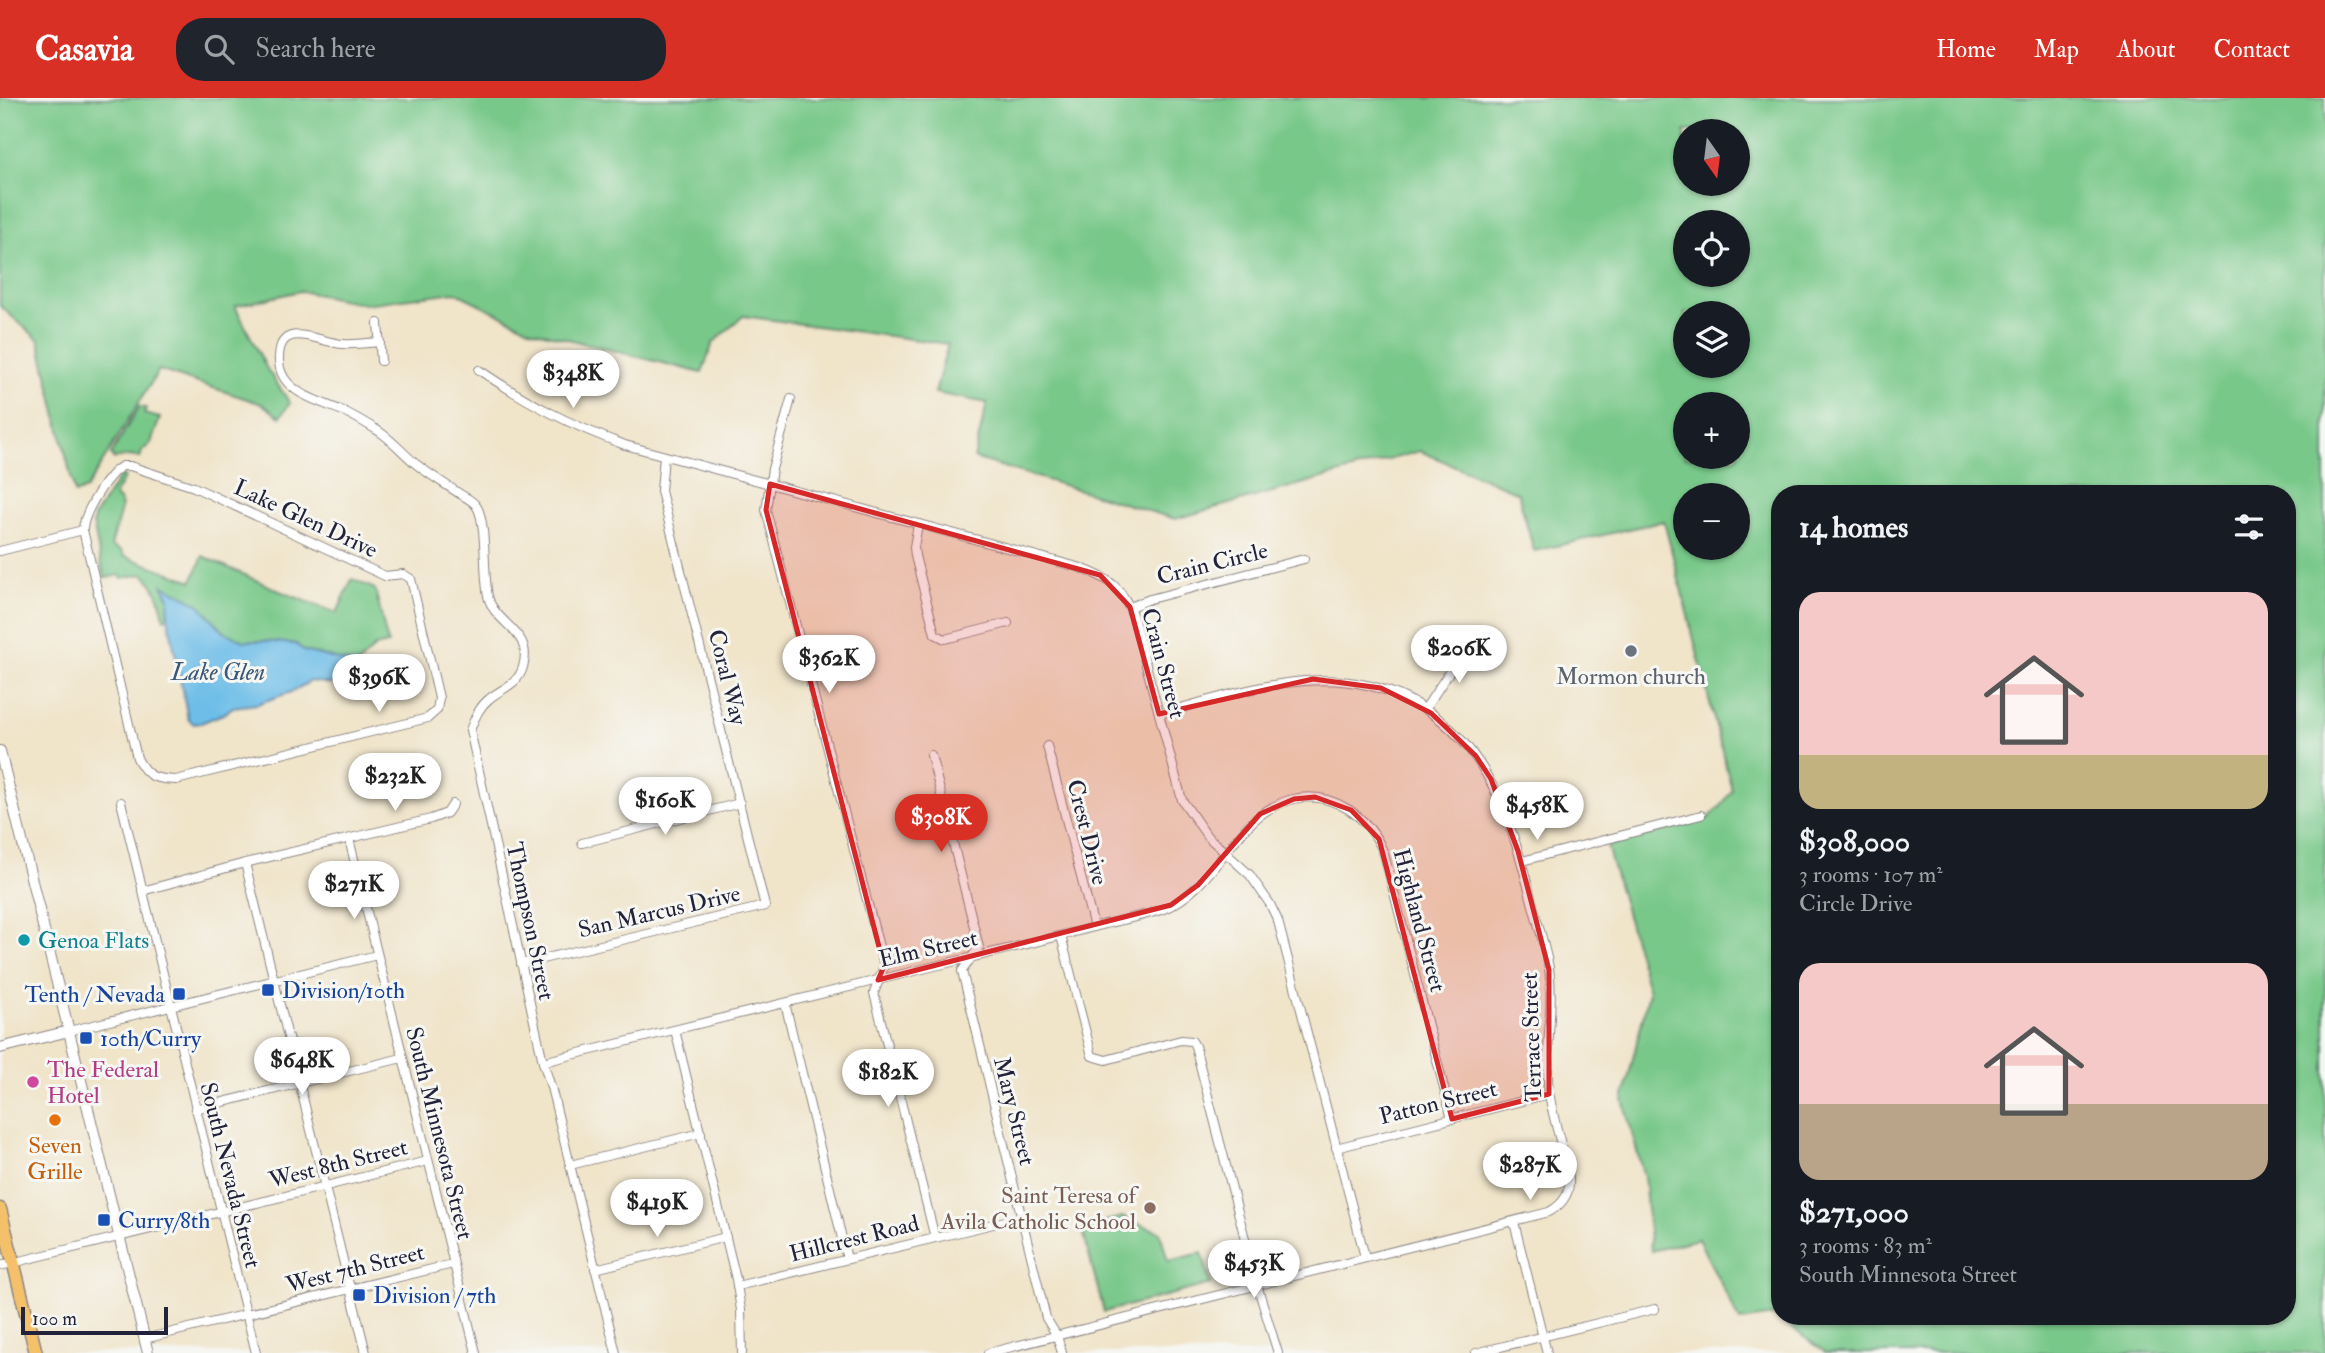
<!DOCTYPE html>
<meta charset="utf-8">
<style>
:root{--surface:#171b24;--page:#20242c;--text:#f1f3f6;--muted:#9ea1a6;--accent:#d93025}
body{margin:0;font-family:"IM FELL Double Pica",serif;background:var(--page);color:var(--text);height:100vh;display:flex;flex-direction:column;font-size:26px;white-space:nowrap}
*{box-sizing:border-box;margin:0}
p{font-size:23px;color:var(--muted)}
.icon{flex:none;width:38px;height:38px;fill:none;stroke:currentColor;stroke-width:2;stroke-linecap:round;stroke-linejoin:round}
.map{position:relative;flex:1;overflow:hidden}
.panel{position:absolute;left:1771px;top:387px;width:525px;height:840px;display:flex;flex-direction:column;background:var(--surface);border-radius:28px;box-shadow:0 2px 5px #0004}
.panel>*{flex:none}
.needle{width:46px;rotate:166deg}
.buttons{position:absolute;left:1673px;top:21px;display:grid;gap:14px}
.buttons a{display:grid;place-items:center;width:77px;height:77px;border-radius:50%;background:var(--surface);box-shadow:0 2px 5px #0004;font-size:35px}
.scale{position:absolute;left:21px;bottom:18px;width:147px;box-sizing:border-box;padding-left:7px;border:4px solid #22223b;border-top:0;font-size:19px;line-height:24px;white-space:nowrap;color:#22223b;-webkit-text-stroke:5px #f6f6f2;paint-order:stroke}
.price{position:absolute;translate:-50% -60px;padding:0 16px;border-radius:24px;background:#fff;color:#222;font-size:23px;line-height:46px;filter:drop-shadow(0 2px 4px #0008)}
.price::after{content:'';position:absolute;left:50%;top:42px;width:21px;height:16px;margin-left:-10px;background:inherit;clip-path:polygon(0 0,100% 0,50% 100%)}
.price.active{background:var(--accent);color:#fff}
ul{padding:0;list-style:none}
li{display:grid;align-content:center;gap:14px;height:371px;padding:0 28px}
li span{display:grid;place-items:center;height:217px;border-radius:21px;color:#555}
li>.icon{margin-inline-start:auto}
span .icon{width:126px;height:126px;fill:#fffc;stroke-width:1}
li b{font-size:30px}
h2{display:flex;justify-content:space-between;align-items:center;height:84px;padding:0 28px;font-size:30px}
header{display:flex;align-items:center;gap:42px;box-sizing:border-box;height:98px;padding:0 35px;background:var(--accent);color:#fff}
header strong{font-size:33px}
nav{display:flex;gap:38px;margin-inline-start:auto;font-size:24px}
.search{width:490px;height:63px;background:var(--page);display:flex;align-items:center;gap:18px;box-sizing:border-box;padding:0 24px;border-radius:28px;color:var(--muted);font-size:26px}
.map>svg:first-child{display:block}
</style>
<header>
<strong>Casavia</strong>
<div class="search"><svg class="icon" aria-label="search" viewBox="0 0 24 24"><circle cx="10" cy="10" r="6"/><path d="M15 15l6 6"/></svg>Search here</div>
<nav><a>Home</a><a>Map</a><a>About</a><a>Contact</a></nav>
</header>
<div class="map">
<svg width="2325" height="1255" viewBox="0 0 2325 1255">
<rect width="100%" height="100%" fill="#f6f6f2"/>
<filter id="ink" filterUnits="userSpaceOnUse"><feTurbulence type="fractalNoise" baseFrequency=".0143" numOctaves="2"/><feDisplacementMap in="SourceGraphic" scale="14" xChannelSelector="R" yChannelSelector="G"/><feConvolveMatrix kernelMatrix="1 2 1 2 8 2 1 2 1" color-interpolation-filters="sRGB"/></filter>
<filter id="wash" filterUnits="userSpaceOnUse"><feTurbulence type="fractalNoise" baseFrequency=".00686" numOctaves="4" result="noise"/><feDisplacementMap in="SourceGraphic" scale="28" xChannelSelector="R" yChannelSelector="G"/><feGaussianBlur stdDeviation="1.57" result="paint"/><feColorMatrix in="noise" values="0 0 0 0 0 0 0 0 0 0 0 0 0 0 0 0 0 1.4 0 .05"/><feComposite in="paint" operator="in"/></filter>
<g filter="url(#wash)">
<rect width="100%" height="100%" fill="#f0e4c9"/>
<g fill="#78c889" stroke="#4d7562" stroke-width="2" fill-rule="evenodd">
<path d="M0,0H2325V1255H1826L1775,1218L1740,1223L1698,1141L1651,1153L1644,1079L1623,1002L1649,894L1607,748L1706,722L1721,708L1732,692L1664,423L1534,453L1518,395L1420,353L1175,421L974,360L987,305L935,295L948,246L743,218L713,245L702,275L532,232L455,194L365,206L300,193L235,208L267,271L290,305L280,319L262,306L159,272L86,391L75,396L39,242L0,208ZM1685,33H1738V86H1685ZM1685,124H1738V177H1685ZM1685,215H1738V268H1685ZM1685,306H1738V359H1685ZM1780,396H2287V1218H1780ZM1685,397H1738V450H1685Z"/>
<polygon points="139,309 146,310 144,316 160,320 151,345 142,353 140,360 131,358 113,361 111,356"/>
<path d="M120,378L125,379L115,396L117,401L120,402L121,411L111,448L122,453L124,458L192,483L203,458L282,494L337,515L352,481L375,491L388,546L375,549L357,567L304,553L296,546L265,543H244L224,534L199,506L163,489L169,500L168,519L164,521C161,503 157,488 143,476L122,480L120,477L105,480L101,466L93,424L95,417Z"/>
<polygon points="1122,1119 1160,1134 1168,1163 1202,1155 1211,1186 1104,1214 1082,1129"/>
</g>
<polygon fill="#6dbde8" stroke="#487092" stroke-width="2" points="163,487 199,506 224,534 244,543 265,543 296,546 304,553 359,567 366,575 365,582 355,586 338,587 311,583 291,594 257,606 233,609 225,615 201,625 194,626 188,621 168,519 169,500"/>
</g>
<g filter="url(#ink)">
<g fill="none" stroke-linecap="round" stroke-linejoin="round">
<g stroke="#898382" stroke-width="10">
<g id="minor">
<polyline points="378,225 381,263"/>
<path d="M380,244C368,245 355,247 343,246C321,245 280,220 279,259C277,294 319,303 343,313C356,319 369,327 380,334C393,343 404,356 416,366C430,377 445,386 460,396C465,399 474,403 477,409C487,426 483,475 488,498C494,527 534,532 523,569C518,587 502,590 489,601C479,609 475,620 470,632L543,964L551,989L616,1255"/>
<path d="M479,272C528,305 570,327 625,347L1078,469C1109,480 1124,489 1134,522L1182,702L1207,738L1250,777L1270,806L1278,823L1365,1159"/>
<polyline points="791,301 772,371 766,412 884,868 874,895 935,1140"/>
<path d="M123,368H130L194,389L385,478L403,476L411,481L439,600L437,612L428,620L176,682C156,681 147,680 137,660L83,432C83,416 108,374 123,368Z"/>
<polyline points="918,426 914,449 915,458 935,536 945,541 1008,525"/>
<polyline points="0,453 83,432"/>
<polyline points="1130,509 1150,501 1304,461"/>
<polyline points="1425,611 1467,547"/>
<polyline points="1047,648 1094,829"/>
<polyline points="931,657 979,849 962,873 1046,1220 1057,1238 1062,1255"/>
<polyline points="121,704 256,1255"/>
<polyline points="349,741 476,1255"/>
<polyline points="582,745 740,705"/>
<polyline points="1522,763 1701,717"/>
<polyline points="245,765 366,1255"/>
<polyline points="142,793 245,765 431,721 447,715 453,706"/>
<polyline points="1061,838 1092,958 1106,962 1181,942 1192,943 1195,948 1257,1187 1278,1255"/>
<polyline points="521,866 765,808 661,393 664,358"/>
<polyline points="785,905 847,1161"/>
<polyline points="675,932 736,1181 741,1212 742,1255"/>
<polyline points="69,933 377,857"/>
<path d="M543,964C673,932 804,900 935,868C988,856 1041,843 1094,829C1116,823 1140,819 1161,812C1218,792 1233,715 1293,701C1333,692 1370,719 1384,756L1452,1021"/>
<polyline points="195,1011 402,960"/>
<polyline points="1336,1050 1549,996"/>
<polyline points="570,1067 701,1035"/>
<polyline points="1514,1124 1547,1255"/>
<polyline points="0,1168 428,1063"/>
<polyline points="595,1171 726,1139"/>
<polyline points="737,1188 1022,1119"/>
<polyline points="144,1241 453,1166"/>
<path d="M988,1255L1549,1114C1560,1108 1569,1098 1569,1085C1570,1075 1565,1064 1563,1054C1557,1030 1549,1006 1548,982C1546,946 1554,905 1549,870C1545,848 1538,826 1532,804C1512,725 1488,642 1411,603C1327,560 1243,594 1159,616"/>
<polyline points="1476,1255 1655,1211"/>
</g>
</g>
<g stroke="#898382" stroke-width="12">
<g id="tertiary">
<polyline points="0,653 148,1255"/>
<polyline points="0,950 69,933"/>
</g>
</g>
<g stroke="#898382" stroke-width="15">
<polyline id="primary" points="0,1111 36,1255"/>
</g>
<use href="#minor" stroke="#fff" stroke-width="8"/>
<use href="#tertiary" stroke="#fff" stroke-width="10"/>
<use href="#primary" stroke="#f4c16a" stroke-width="12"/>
</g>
</g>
<path fill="#d62828" fill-opacity="0.2" stroke="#d62828" stroke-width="5" stroke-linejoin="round" d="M770,386L1100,477L1130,509L1159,616L1313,581L1381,590L1431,615L1476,658L1491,681L1518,753L1549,872V996L1452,1021L1379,741L1351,712L1315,699L1294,701L1260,716L1198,787L1171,807L878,882L884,868L766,412Z"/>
<circle fill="#6b7280" stroke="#f6f6f2" stroke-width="2.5" cx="1631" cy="553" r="7"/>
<circle fill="#0f9aa8" stroke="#f6f6f2" stroke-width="2.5" cx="24" cy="842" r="7"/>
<g fill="#1a4fb4" stroke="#f6f6f2" stroke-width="2.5">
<rect x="261" y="885" width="14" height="14" rx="3.5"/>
<rect x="172" y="889" width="14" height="14" rx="3.5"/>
<rect x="79" y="933" width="14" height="14" rx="3.5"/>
<rect x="97" y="1115" width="14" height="14" rx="3.5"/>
<rect x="352" y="1190" width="14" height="14" rx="3.5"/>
</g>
<circle fill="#d1479c" stroke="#f6f6f2" stroke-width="2.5" cx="33" cy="984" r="7"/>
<circle fill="#e8710a" stroke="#f6f6f2" stroke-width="2.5" cx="55" cy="1022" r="7"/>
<circle fill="#8d6e63" stroke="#f6f6f2" stroke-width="2.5" cx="1150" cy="1110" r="7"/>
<g text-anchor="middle" stroke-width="6" stroke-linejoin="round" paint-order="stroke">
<g font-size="23" fill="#22223b" stroke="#f6f6f2">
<text transform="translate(306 420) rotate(25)" y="8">Lake Glen Drive</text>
<text transform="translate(1212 465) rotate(-14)" y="8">Crain Circle</text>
<text transform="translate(1164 565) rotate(75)" y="8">Crain Street</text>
<text transform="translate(728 579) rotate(76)" y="8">Coral Way</text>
<text transform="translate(1088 734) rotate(76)" y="8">Crest Drive</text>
<text transform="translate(659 813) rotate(-13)" y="8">San Marcus Drive</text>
<text transform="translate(1420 822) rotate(75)" y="8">Highland Street</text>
<text transform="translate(531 823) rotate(78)" y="8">Thompson Street</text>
<text transform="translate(928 850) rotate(-13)" y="8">Elm Street</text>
<text transform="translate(1531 939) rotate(-92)" y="8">Terrace Street</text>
<text transform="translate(1438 1004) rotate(-14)" y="8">Patton Street</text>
<text transform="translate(1015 1013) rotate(76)" y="8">Mary Street</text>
<text transform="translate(440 1035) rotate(76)" y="8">South Minnesota Street</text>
<text transform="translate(338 1065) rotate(-14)" y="8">West 8th Street</text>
<text transform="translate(231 1077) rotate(76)" y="8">South Nevada Street</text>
<text transform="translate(854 1140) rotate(-14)" y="8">Hillcrest Road</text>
<text transform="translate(355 1170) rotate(-14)" y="8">West 7th Street</text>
</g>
<g font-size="23" fill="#5b616d" stroke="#f6f6f2">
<text x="1631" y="586">Mormon church</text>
</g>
<g font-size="23" fill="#0d838f" stroke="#f6f6f2" text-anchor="start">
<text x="38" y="850">Genoa Flats</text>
</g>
<g font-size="23" fill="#164399" stroke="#f6f6f2" text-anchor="start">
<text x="282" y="900">Division/10th</text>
<text x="165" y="904" text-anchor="end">Tenth / Nevada</text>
<text x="100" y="948">10th/Curry</text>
<text x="118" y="1130">Curry/8th</text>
<text x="373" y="1205">Division / 7th</text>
</g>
<g font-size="23" fill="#b23c85" stroke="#f6f6f2" text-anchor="start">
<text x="47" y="979">The Federal<tspan x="47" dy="26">Hotel</tspan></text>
</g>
<g font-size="23" fill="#c56008" stroke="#f6f6f2">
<text x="55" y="1055">Seven<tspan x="55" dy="26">Grille</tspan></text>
</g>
<g font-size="23" fill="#785e54" stroke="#f6f6f2" text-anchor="end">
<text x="1136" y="1105">Saint Teresa of<tspan x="1136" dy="26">Avila Catholic School</tspan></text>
</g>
<g font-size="24" font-style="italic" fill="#3c5878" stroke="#f6f6f2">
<text x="218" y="582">Lake Glen</text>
</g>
</g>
</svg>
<div class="buttons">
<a><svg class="needle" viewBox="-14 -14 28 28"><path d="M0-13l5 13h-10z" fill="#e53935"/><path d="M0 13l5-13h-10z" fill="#9ea1a6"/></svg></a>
<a><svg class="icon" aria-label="locate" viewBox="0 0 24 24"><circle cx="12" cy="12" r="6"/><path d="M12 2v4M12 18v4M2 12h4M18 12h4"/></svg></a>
<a><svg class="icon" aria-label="layers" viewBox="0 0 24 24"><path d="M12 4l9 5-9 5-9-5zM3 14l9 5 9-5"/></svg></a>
<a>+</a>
<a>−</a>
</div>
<div class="scale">100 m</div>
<b class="price" style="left:573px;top:312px">$348K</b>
<b class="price" style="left:1459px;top:587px">$206K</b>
<b class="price" style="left:829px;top:597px">$362K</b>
<b class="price" style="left:379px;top:616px">$396K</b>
<b class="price" style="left:395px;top:715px">$232K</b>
<b class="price" style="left:665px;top:739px">$160K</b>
<b class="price" style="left:1537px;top:744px">$458K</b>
<b class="price active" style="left:941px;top:756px">$308K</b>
<b class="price" style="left:354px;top:823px">$271K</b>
<b class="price" style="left:302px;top:999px">$648K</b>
<b class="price" style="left:888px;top:1011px">$182K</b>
<b class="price" style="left:1530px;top:1104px">$287K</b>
<b class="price" style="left:657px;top:1141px">$419K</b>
<b class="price" style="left:1254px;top:1202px">$453K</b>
<section class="panel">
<h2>14 homes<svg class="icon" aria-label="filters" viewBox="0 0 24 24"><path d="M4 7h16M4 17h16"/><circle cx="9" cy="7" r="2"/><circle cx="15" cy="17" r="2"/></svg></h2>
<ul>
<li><span style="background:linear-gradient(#f6c9c9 75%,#c2b280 0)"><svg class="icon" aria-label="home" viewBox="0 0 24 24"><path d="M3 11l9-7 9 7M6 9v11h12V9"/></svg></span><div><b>$308,000</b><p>3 rooms · 107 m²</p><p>Circle Drive</p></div></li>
<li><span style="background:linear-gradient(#f6c9c9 65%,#b9a48a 0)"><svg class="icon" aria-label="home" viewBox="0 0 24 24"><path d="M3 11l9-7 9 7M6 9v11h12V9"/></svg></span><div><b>$271,000</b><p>3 rooms · 83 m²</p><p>South Minnesota Street</p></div></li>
</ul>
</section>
</div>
